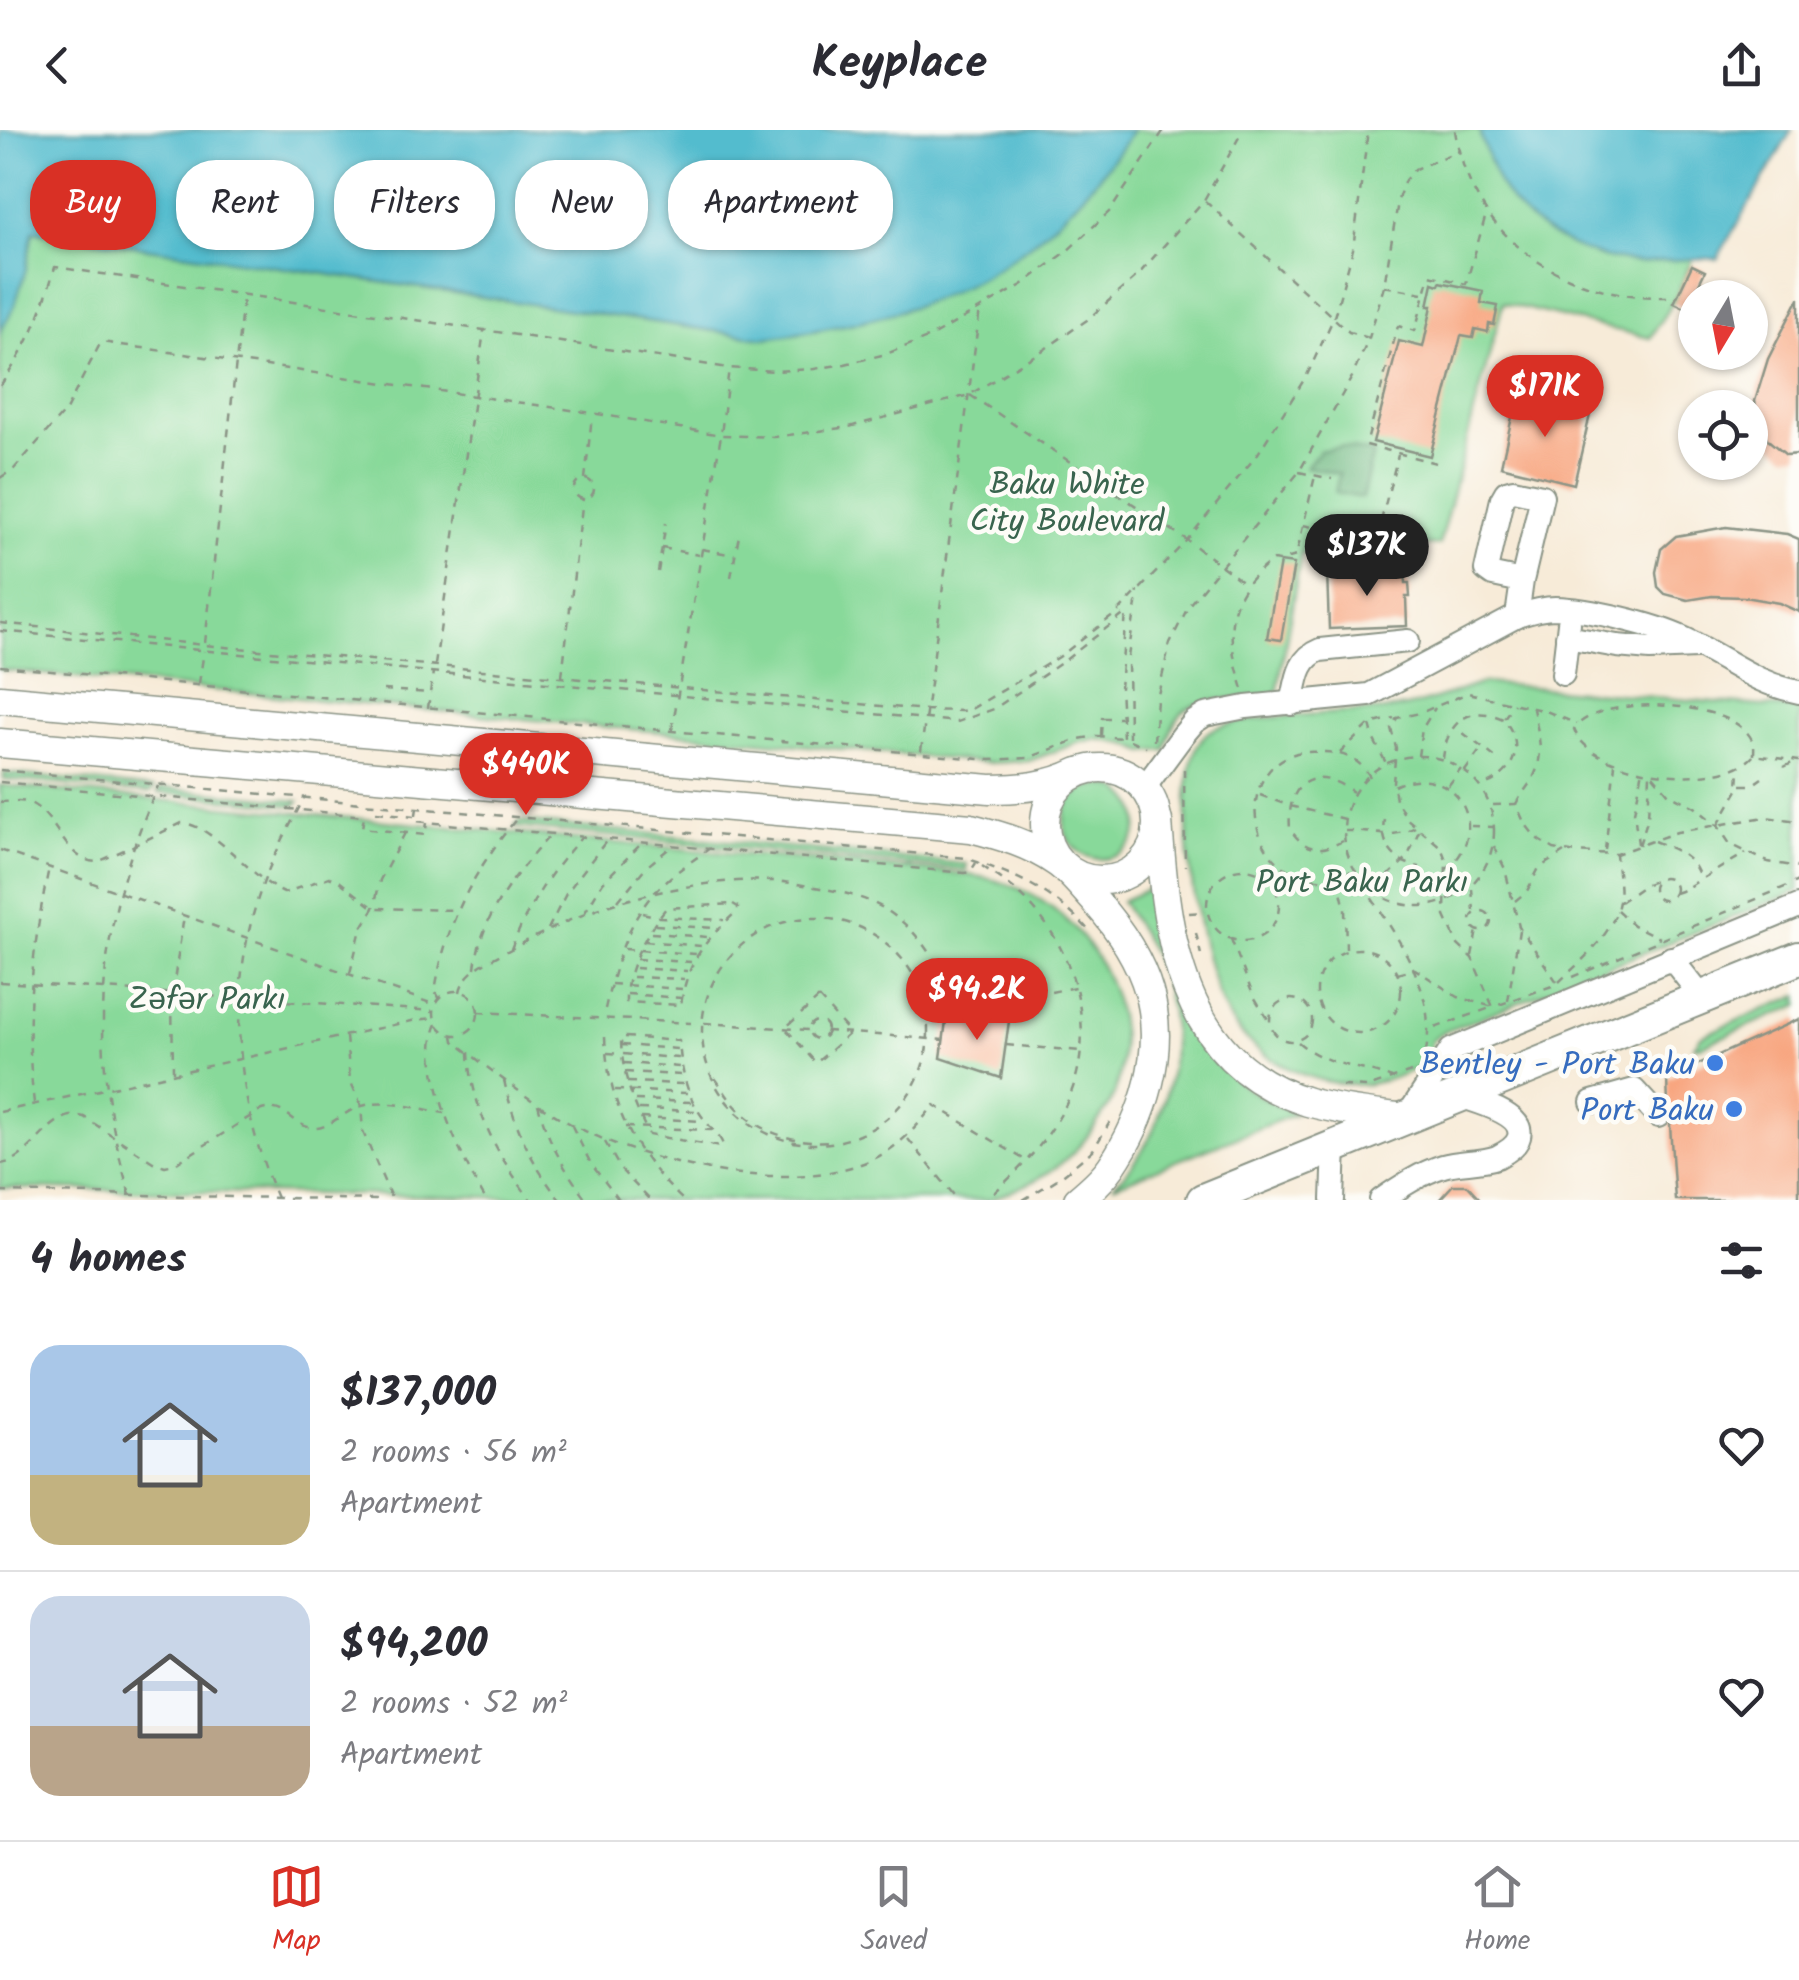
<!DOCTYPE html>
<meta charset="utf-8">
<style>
:root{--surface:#fff;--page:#f7f7f7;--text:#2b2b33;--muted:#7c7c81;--line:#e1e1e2;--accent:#d93025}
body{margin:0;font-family:Kalam,sans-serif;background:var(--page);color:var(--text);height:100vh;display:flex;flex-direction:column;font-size:38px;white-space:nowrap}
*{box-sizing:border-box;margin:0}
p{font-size:32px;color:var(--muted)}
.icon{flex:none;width:55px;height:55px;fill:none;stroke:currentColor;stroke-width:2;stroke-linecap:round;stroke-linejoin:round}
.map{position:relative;height:1070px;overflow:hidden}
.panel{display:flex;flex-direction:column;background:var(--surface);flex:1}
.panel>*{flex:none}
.banner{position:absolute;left:30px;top:30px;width:1000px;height:90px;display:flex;gap:20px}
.needle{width:65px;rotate:190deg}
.controls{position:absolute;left:1678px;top:150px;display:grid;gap:20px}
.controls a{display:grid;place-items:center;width:90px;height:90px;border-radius:50%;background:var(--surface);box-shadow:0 2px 8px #0004;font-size:50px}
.price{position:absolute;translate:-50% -85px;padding:0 22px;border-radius:35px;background:var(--accent);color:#fff;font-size:32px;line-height:65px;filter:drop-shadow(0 2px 5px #0008)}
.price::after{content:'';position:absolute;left:50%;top:60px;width:30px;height:22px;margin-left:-15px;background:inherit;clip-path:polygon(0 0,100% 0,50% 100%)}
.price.current{background:#222;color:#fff}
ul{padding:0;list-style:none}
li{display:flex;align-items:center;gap:30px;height:250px;padding:0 30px}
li+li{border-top:2px solid var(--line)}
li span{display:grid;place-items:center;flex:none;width:280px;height:200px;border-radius:30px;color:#555}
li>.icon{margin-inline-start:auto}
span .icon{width:120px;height:120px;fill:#fffc;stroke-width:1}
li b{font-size:42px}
h2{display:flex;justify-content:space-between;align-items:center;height:120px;padding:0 30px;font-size:42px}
.pill{padding:0 35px;border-radius:40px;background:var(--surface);box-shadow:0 2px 8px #0004;font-size:35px;line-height:90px}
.pill.current{background:var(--accent);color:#fff}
header{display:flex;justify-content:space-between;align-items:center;height:130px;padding:0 30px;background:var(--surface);font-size:45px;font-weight:700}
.dock{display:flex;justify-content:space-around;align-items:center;height:140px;border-top:2px solid var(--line);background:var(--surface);font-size:28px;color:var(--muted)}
.dock a{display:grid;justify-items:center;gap:5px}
.dock .current{color:var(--accent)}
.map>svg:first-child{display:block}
</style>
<header><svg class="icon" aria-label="back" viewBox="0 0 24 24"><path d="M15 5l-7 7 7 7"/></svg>Keyplace<svg class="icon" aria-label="share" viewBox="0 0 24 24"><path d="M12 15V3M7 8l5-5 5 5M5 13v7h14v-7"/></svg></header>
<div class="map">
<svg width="1799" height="1070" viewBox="0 0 1799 1070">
<rect width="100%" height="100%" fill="#fdfcf7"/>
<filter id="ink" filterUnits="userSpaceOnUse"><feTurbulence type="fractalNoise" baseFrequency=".01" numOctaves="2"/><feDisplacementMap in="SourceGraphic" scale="20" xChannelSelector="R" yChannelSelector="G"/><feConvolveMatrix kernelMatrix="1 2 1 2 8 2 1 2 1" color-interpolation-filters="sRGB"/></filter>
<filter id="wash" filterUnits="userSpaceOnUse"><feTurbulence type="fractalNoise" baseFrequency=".0048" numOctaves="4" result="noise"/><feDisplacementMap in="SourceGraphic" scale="40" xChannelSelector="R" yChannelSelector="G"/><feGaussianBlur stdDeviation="2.25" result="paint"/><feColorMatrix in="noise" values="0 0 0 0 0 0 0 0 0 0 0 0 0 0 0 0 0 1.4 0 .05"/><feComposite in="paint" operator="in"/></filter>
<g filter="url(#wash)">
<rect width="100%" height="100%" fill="#f7ebd8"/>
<g fill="#88d99a" stroke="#548b67" stroke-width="2.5">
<path d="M1133,0H1481V7L1520,79L1541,97L1570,114L1693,127L1677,165L1650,208L1503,173L1439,415L1301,423L1277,565C1261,566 1244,568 1228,569C1189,573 1174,578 1166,620L1144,622L1127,614L1097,609L1080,612L1029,631L990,633L0,540V202C19,168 26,139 33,101L763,208C837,199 912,184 978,149C1038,117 1097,57 1133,0Z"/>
<path d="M1483,553L1799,579V761L1439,904L1432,910L1427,933C1410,942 1388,951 1369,954C1318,959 1258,932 1230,889C1200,844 1163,640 1207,603C1231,583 1357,584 1395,579C1424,575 1454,562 1483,553Z"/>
<polygon points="4,643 154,658 150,663 3,649"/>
<path d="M0,655C239,676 477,700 715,722C773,727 831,731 889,737C940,742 997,741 1042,771C1104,812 1137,890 1115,962C1112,971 1106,980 1100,988C1074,1032 1036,1055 987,1070H641L0,1058Z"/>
<circle cx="1101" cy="692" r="37"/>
<polygon points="161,658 299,671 295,676 158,663"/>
<polygon points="520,691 967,734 966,740 515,697"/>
<path d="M1150,758C1159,818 1174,886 1216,932C1236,955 1268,971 1295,984L1113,1056C1168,1003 1187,918 1162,846C1153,819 1137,796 1121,771Z"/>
<polygon points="1799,865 1799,875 1701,916 1694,916 1701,906"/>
</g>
<polygon fill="#6eb982" stroke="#467b5b" stroke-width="2.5" points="1341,317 1373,323 1362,368 1335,363 1339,344 1306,337 1319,321"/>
<g fill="#52bcce" stroke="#387c81" stroke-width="2.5">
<path d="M0,0H1133C1097,57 1038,117 978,149C912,184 837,199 763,208L33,101L26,139L15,175L0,202Z"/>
<path d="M1481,0H1792L1717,129C1691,127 1666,132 1640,132C1589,131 1528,101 1501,57C1492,42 1487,23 1481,7Z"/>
</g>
<g id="blocks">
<g fill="#f8a680">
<polygon points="1692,135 1705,141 1687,179 1674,173"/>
<polygon points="1440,152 1483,161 1481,173 1498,176 1494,195 1489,194 1488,202 1475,199 1473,208 1461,206 1430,326 1373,312 1399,211 1423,217 1432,176 1428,176 1433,153 1439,155"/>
<polygon points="1799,168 1799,324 1786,325 1768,310 1759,294 1755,271 1768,229"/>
<polygon points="1517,265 1590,285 1574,354 1501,336"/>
<polygon points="1726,397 1787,404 1799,409 1799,482 1779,473 1744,467 1712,466 1688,470 1665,464 1658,457 1656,442 1661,419 1676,406"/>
<polygon points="1280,432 1294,434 1281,510 1267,508"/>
<polygon points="1405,440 1406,453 1409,453 1410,467 1406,467 1407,496 1329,499 1327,441"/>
<polygon points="1010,884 1001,948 941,928 946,891"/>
<polygon points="1799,889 1799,1070 1675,1070 1670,995 1673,984 1668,975 1667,948"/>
<polygon points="1453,1055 1467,1055 1481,1070 1439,1070"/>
</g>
</g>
</g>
<g filter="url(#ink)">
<use href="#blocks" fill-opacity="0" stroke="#8b9486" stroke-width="2.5"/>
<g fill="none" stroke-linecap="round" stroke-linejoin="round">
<g stroke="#8b9486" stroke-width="26">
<g id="minor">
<polyline points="1517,486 1522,451 1542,366 1513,360 1506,362 1502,369 1486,440 1493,445 1522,451"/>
<polyline points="1567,507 1617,516 1650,519 1696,517"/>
<polyline points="1563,544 1569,493"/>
<path d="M1292,574C1297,552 1297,529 1320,520L1408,511"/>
<path d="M1144,658L1183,605L1194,592L1205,585L1246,577L1369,565L1517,486C1529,482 1542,478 1555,478C1591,479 1653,494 1685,509C1726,528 1753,553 1799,562"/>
<polyline points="1671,828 1702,867"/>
<polyline points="1592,972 1634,960 1658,986"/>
<polyline points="1406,988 1451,920 1799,776"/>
<polyline points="1333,1070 1335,1016"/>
<path d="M1381,1070C1400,1057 1421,1043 1443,1036C1460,1031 1480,1033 1497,1027C1505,1023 1517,1016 1519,1007C1525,983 1476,972 1460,966"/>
</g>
</g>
<g stroke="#8b9486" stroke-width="31">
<g id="major">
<path d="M0,569L990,659C1021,659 1050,656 1078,642"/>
<path d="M0,613L971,698C1002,706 1030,714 1056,732C1071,742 1082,757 1094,770C1118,797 1139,827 1149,862C1166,921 1144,989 1111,1037C1102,1050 1090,1060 1078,1070"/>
<circle cx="1101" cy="694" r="56"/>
<path d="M1158,691C1166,805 1179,933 1308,972C1340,981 1374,984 1406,988"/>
</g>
</g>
<g stroke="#8b9486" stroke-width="36">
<polyline id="highway" points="1203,1070 1799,828"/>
</g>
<g stroke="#8b9486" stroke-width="2.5" stroke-dasharray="8 8" stroke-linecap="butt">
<path d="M1455,0C1470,107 1564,169 1667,167"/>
<polyline points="1205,71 1349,202 1369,208"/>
<polyline points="1384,156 1423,163"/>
<path d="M0,256C29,215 41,185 55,137L484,200L729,238L775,241L814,239L845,234L886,224L930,207L1022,155L1065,123L1110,81L1164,0"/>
<polyline points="970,265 1187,410 1247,455"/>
<polyline points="1436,333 1366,315 1398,196 1415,201 1430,145 1466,154 1487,81"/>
<polyline points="1299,342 1332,349"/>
<polyline points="0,348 14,339 66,280 101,212 592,283 721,305 774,307 849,297 969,265 1045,219 1087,190 1138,145 1204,70 1243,0"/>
<polyline points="585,349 592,286"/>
<circle cx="584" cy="359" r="10"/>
<polyline points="1381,391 1398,325"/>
<polyline points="1303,395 1384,412"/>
<polyline points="662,418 699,425"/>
<polyline points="702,419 734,425"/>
<polyline points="658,442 666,393"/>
<polyline points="731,447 739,405"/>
<polyline points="0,493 204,515 926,580 961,581 971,579 1059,527 1118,482 1187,410 1257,325 1307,245 1334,187 1353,119 1368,0"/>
<polyline points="0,501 957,592 994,579 1064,531 1126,483 1120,558 1123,607 1146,617"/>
<polyline points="205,513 243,169"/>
<polyline points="435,535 484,201"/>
<polyline points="0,536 672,601 990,630 1028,628 1079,609 1096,606 1124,608"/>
<polyline points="562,546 583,368"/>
<polyline points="199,553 204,521"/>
<path d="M1243,559C1226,505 1222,467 1273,430L1279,431L1296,426L1315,346"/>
<polyline points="383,560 431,563"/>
<polyline points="428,578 433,542"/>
<polyline points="1504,588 1514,574"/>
<polyline points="1370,595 1374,610 1386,633"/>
<polyline points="672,600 721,305 729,238"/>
<polyline points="1463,603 1500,631"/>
<polyline points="1101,605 1102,588 1122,588"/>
<polyline points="1129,607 1128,527 1138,461"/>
<polyline points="1154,611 1157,569 1170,513 1189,475 1299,342 1352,247 1369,208 1384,156 1399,66 1405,50 1415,39 1458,21"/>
<polyline points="921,621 980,179"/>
<polyline points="1340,623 1370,594 1394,588"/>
<path d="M1754,625C1754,619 1755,616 1752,610C1733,569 1599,563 1574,599C1590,646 1724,662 1754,625L1799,631"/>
<polyline points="1418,626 1422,599 1435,578"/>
<circle cx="1419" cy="701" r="75"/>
<path d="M1443,629C1446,594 1468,573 1503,589C1527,616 1514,646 1481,656"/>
<polyline points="1784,637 1796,631"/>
<polyline points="1184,639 1185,736"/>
<path d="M0,640L966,728C1020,747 1053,760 1092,804"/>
<polyline points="1465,641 1481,619"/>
<polyline points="1653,645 1669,664 1695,677 1718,696 1730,714 1768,732 1799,737"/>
<polyline points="0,652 364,686 362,698 425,705 427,693"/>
<polyline points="1741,655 1752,655 1762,648"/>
<path d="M1394,656C1452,628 1496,698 1447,739"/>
<polyline points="1448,656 1461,639"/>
<polyline points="1260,665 1290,676 1344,689"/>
<path d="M0,672C10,672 23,669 32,674C58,688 65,732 98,732L182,693C214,695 253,750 284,763L329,747L339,751L374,778L456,780"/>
<path d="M1516,674C1521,664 1529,656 1534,646C1545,624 1538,602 1533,579"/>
<polyline points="1493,675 1516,674 1524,692 1536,708 1554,719 1571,722 1616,724 1677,702 1765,687 1799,691"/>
<polyline points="417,678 415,691 965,743 970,742 976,733"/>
<polyline points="376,682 414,686"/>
<path d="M1384,689C1380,715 1394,733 1420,737"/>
<polyline points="1718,695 1738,660 1739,638"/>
<polyline points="1471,696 1493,697"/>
<path d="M1345,701C1372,700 1389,711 1415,697"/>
<path d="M1343,711C1319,723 1305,721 1290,699C1286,652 1314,634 1353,662"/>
<path d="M1654,711C1675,720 1693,725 1700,748"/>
<polyline points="1638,714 1634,682 1643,640"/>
<polyline points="1639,715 1648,688 1650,644"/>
<polyline points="1494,716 1505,739 1519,797 1557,852"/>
<polyline points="0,720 436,875"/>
<polyline points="1605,720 1615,634"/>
<path d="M982,736C992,743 1004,750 1013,758C1077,812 1103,908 1062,982C1043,1017 1015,1044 986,1070"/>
<circle cx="1243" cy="775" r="36"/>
<path d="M1351,741C1334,750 1318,752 1299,745C1246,726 1238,643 1294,624C1303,621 1315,622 1325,622C1344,623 1360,629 1370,647"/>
<polyline points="1265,743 1273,729"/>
<polyline points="1338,748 1345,779 1346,819"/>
<circle cx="1664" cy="759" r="11"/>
<path d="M1363,755C1395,804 1438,860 1426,921"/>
<polyline points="1472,759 1474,781"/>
<polyline points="1380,760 1390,744 1407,728 1419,701"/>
<polyline points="1675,763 1681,761 1746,723"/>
<polyline points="618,771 645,738 672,716"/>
<polyline points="1515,771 1527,761 1539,738 1564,722"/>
<polyline points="1620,772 1646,754 1655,751"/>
<path d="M733,774L738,777V780C706,810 687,830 681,875L626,872C625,840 646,803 666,778Z"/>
<polyline points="1617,780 1633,795 1660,808"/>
<circle cx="1481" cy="791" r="10"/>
<polyline points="642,783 659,787 724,790"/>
<polyline points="1189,783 1205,782"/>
<polyline points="584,784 603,752 642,713"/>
<circle cx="815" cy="901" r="113"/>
<polyline points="655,795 716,798"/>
<polyline points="548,799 567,762 607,710"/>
<polyline points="651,803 708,807"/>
<polyline points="1196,803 1201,825"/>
<polyline points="1231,809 1253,865 1269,891"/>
<polyline points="645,811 702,816"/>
<path d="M511,819C528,776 550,742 581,708"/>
<polyline points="624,819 696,824"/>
<circle cx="1359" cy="861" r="42"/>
<polyline points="1472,826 1477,800"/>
<polyline points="636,829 691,832"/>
<path d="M475,838C481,785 517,742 551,704"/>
<polyline points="635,838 687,841"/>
<polyline points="350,843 361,799 374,778 380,750 405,703"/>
<polyline points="1397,844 1415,839 1458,867 1493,877 1432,899"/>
<polyline points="632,847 684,849"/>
<polyline points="1573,847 1799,751"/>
<polyline points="0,852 434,881"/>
<path d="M1559,852C1582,830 1614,804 1619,771C1621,756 1617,739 1616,724"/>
<polyline points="611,854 682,859"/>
<polyline points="1552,856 1493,877 1472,828 1458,815 1445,786 1446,730 1441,717 1406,688 1396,669 1393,652 1396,618 1391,598 1397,588 1420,583 1468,563 1546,581 1577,594"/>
<circle cx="456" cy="883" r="22"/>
<path d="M460,862C464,838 497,827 517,816C546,801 576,786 607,776C656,760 721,748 773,751C790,752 808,756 826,759C845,763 866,768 883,778C921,801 945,840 952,883L1075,857"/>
<polyline points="627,864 682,868"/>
<polygon points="819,868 850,903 816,933 785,898"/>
<circle cx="1291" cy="890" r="21"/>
<path d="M440,869L435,861C446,792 473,742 517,688"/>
<polyline points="1508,871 1519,800"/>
<path d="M605,879C614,839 626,794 654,763C670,745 691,732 710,718"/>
<polyline points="478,882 691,893"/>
<circle cx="818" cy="900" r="9"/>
<polyline points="704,893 809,900"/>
<path d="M437,894C417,936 463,1033 486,1070"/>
<polyline points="826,901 944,910"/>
<path d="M453,905L454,911C492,941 531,973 573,995C651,1036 787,1066 871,1030C898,1018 916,998 934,975L1025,1030"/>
<polyline points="346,907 350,950 361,975 363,1002 392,1070"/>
<path d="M605,907C608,975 634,1024 683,1070"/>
<path d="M625,907L679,911C681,939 686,966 704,989C711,999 720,1005 723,1015L721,1017L649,1005C634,975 622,945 621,911Z"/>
<path d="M1298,912C1326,936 1360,936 1392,948"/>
<polyline points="621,915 678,919"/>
<polyline points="1006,915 1081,921"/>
<path d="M469,922C471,978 498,1027 531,1070"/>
<polyline points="607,923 679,928"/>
<polyline points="623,933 680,937"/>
<polyline points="173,942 172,864 184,786"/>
<polyline points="625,942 681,945"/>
<path d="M715,948C720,954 724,962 729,968C753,1001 792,1014 831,1011"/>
<path d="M504,950C514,996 531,1033 560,1070"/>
<polyline points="627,952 684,954"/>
<polyline points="1342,956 1368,957 1411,942"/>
<polyline points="615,960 687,963"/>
<polyline points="635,970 692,972"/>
<path d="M34,973C24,893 32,817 49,738"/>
<path d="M538,974C547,1010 565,1041 587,1070"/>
<polyline points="639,979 696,981"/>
<polyline points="0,982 416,890 434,888"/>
<polyline points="641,988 703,991"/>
<polyline points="572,996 591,1034 619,1070"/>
<polyline points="625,997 712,1000"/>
<polyline points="908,1009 958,1070"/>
<polyline points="605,1012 621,1040 650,1070"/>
<path d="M0,1034C32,1032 50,976 84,987L153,1032L165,1036L175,1034L259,981C286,970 294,1000 317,998C327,998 346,981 359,977C384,968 419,979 445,983"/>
<polyline points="0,1062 378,1070"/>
<path d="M130,1065C86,918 96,794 158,656"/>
<path d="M277,1068C234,967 225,855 264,751C275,722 290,696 304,668"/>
<polyline points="1023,1070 1059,1048 1093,1020 1110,992"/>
</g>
<use href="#minor" stroke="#fff" stroke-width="22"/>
<use href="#major" stroke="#fff" stroke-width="28"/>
<use href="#highway" stroke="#fff" stroke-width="32"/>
</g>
</g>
<g fill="#3f7fe0" stroke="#fdfcf7" stroke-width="4">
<circle cx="1715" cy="933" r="10"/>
<circle cx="1734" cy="979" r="10"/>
</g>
<g text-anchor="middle" stroke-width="9" stroke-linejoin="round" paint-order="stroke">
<g font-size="32" fill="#39644e" stroke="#fdfcf7">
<text x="1067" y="364">Baku White<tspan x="1067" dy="37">City Boulevard</tspan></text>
<text x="1362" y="762">Port Baku Parkı</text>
<text x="207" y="879">Zəfər Parkı</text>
</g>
<g font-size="32" fill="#366cbe" stroke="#fdfcf7" text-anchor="end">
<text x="1695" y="944">Bentley - Port Baku</text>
<text x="1714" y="990">Port Baku</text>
</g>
</g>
</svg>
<div class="controls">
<a><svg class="needle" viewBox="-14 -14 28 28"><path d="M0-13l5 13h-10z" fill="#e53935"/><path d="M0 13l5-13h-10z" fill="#7c7c81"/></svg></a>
<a><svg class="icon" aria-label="locate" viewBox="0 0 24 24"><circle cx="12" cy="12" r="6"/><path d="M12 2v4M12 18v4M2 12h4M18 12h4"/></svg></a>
</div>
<b class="price" style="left:1545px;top:310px">$171K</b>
<b class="price current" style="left:1367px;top:469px">$137K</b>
<b class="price" style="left:526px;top:688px">$440K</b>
<b class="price" style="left:977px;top:913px">$94.2K</b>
<div class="banner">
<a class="pill current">Buy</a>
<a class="pill">Rent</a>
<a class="pill">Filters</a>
<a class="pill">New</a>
<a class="pill">Apartment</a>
</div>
</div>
<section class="panel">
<h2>4 homes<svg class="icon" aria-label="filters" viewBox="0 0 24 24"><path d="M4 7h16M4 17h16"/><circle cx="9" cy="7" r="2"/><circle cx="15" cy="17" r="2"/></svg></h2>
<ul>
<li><span style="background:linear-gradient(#a9c7e8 65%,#c2b280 0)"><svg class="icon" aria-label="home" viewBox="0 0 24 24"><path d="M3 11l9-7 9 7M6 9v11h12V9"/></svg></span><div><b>$137,000</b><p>2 rooms · 56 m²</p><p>Apartment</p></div><svg class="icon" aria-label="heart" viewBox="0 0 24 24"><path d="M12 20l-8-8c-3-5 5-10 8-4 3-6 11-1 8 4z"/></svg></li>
<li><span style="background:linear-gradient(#c9d6e8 65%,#b9a48a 0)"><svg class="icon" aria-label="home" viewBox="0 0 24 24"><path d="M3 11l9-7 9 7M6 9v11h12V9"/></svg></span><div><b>$94,200</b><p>2 rooms · 52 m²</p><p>Apartment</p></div><svg class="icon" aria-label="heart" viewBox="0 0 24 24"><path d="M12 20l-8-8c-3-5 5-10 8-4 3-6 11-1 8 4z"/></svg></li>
</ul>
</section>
<nav class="dock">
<a class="current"><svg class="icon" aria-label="map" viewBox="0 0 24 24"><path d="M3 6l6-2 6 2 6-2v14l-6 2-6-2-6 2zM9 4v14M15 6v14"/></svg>Map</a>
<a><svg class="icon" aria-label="saved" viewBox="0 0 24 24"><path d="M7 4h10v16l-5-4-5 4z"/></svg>Saved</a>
<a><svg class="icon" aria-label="home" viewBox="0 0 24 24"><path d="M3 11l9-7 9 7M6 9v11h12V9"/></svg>Home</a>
</nav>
